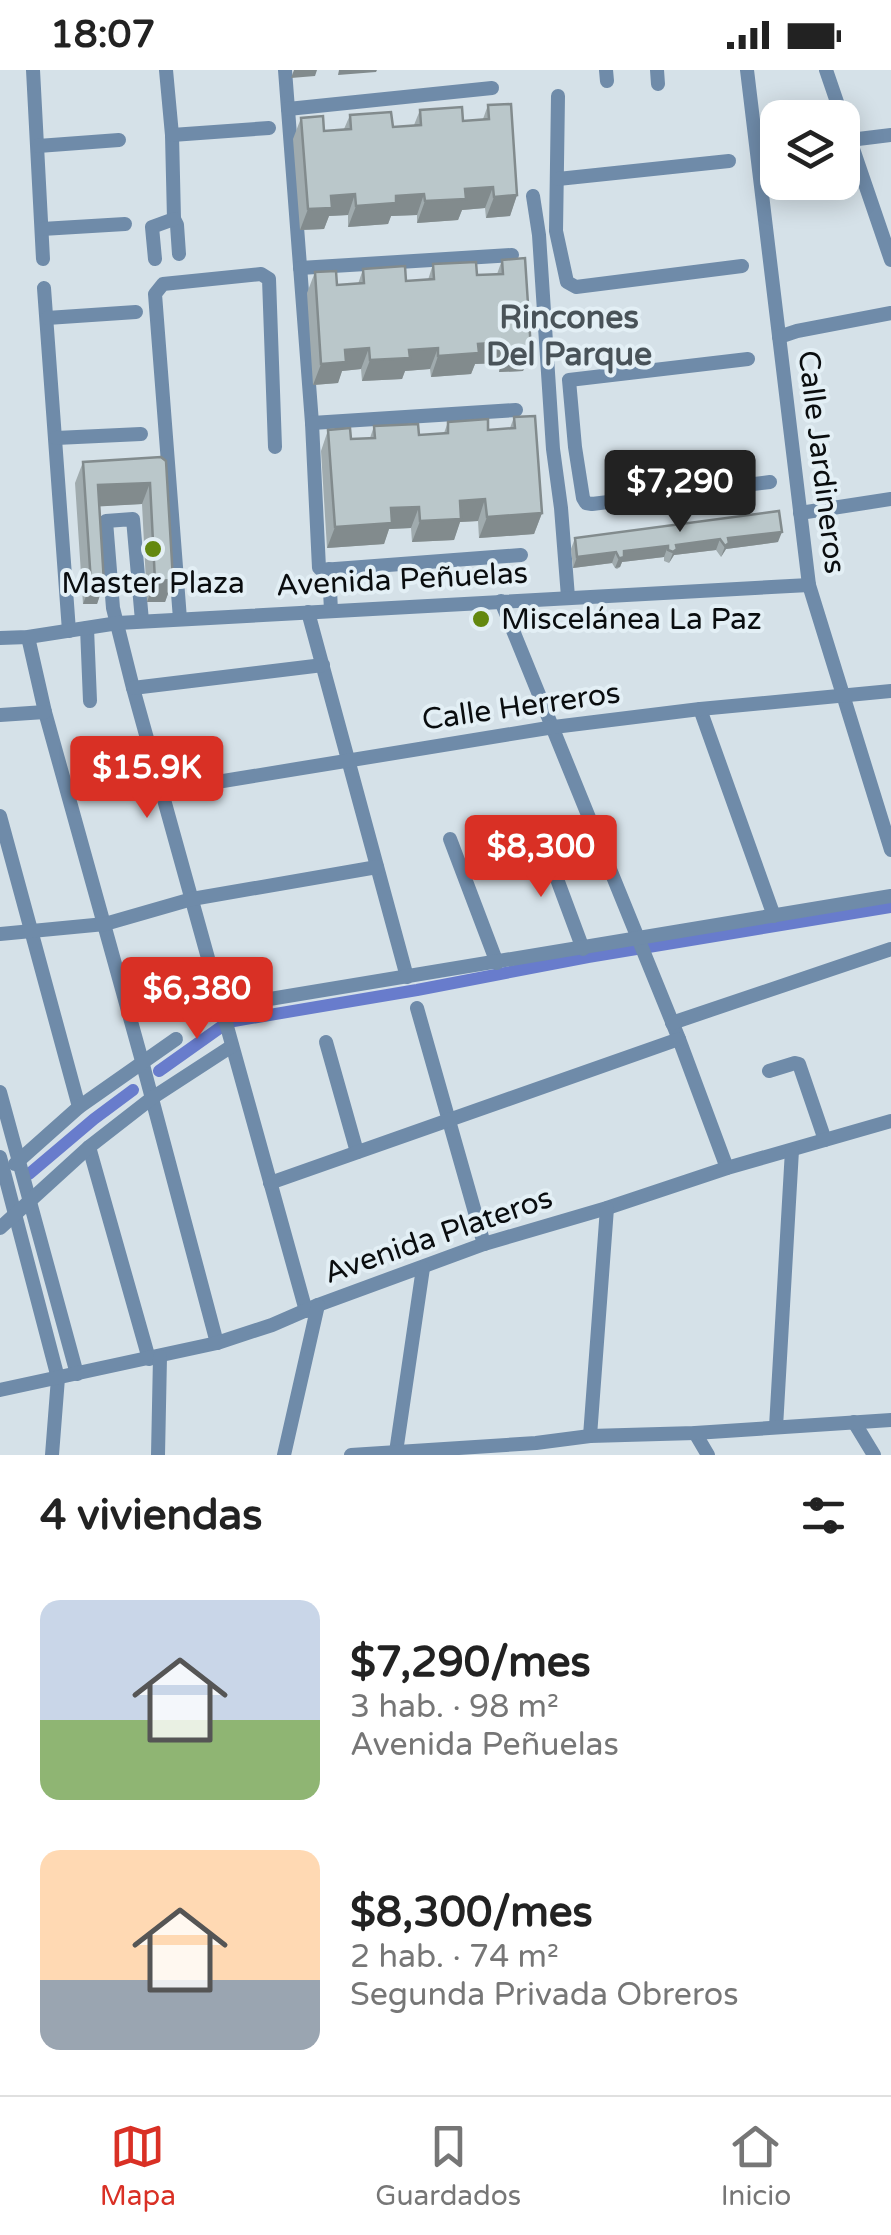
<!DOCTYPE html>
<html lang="es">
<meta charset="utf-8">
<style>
:root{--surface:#fff;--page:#f2f2f2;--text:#222;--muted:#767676;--line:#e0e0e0;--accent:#d93025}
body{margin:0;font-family:"Varela Round",sans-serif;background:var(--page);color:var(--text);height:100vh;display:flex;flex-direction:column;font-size:38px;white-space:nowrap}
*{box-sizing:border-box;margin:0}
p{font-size:32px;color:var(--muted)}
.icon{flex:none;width:55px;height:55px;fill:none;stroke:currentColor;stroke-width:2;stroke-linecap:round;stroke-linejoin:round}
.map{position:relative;height:1385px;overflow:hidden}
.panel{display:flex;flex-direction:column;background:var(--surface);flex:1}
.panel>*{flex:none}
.controls{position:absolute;left:760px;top:30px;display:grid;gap:20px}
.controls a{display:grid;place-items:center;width:100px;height:100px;border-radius:20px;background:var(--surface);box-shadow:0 5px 25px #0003;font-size:50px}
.price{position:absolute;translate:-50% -85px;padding:0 22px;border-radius:10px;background:var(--accent);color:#fff;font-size:32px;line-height:65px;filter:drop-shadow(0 2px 5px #0008)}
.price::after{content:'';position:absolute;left:50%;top:60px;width:30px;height:22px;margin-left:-15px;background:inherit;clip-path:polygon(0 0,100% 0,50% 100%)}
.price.selected{background:#222;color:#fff}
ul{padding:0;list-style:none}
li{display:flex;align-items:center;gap:30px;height:250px;padding:0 40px}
li span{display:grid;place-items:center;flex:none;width:280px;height:200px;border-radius:20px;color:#555}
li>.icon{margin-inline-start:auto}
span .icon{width:120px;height:120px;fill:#fffc;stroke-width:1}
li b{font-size:42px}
h2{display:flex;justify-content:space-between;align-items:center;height:120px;padding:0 40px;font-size:42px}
.status{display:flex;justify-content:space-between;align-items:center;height:70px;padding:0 50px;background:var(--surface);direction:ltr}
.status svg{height:28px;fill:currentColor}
.dock{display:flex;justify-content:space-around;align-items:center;height:140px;border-top:2px solid var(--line);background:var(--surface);font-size:28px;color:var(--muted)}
.dock a{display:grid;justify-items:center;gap:5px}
.dock .selected{color:var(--accent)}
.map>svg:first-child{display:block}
</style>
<div class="status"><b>18:07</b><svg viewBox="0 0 49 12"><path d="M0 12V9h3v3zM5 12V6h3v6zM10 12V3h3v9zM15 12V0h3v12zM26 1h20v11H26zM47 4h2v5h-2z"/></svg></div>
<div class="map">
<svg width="891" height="1385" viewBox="0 0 891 1385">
<rect width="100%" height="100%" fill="#d5e1e8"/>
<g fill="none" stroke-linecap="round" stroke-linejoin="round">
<g stroke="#687ccc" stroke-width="12">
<polyline points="159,1001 228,952 417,920 588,887 891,837"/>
<polyline points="29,1104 94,1049 133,1020"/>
</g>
<g stroke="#6f8ba9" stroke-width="14">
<polyline points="33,0 43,189"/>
<polyline points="166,0 172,65 174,149 177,155 179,184"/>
<polyline points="285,0 312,353 319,498 322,500 521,485"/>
<polyline points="606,0 607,11"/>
<polyline points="657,0 658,14"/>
<polyline points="747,0 809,515 891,780"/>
<polyline points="826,0 891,190"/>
<polyline points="558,26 556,161 567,212 576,217 742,196"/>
<polyline points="288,39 492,18"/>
<polyline points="172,65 269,58"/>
<polyline points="850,70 891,65"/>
<polyline points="38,76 119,70"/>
<polyline points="558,109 729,91"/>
<polyline points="533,126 539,165 553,379 561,438 568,527"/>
<polyline points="42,159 125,154"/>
<polyline points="155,189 152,157 174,149"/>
<polyline points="300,198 512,185"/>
<polyline points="44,218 69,561"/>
<polyline points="47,248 136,242"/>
<polyline points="779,267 797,261 891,243"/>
<polyline points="748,289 569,310 575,377 583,428 586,433 592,434 770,412"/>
<polyline points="312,353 516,340"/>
<polyline points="56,368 141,364"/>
<polyline points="800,443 891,429"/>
<polyline points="329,499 331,541"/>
<polyline points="501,531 679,969 727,1098"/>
<polyline points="308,542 407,907"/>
<polyline points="180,549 155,224 163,214 261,204 269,209 275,377"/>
<polyline points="142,551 133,449 106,451 113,538 133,618 306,1241"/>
<polyline points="87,558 90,631"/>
<polyline points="28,567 45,642 142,991 217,1273"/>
<polyline points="0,568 28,567 118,553 809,515"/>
<polyline points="133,618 323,595"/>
<polyline points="700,639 774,846"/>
<polyline points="0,645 45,642"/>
<polyline points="162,721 554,657 700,639 891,621"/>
<polyline points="0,746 79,1037"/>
<polyline points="541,766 583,879"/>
<polyline points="450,769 497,893"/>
<polyline points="0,864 105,854 192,829 377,797"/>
<polyline points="222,937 891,826"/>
<polyline points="417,938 484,1174"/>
<polyline points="672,953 891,879"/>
<polyline points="326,972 357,1082"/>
<polyline points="769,1001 795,993 799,994 825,1070"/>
<polyline points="0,1022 77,1304"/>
<polyline points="89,1077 149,1289"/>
<polyline points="0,1087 58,1308 52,1385"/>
<polyline points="15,1094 79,1037 176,969"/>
<polyline points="270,1113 679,969"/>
<polyline points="0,1158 89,1077 152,1028 232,976"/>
<polyline points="0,1320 217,1273 272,1255 318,1235 484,1174 607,1138 727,1098 891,1051"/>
<polyline points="854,1352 874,1385"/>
<polyline points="776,1357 792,1080"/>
<polyline points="695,1363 708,1385"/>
<polyline points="590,1366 607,1138"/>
<polyline points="396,1382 423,1198"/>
<polyline points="158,1385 160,1287"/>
<polyline points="284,1385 318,1235"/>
<polyline points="351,1385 536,1373 590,1366 695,1363 891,1350"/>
</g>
</g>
<g fill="#a0abae">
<polygon points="488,35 517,125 510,146 486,148 485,138 462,140 458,150 417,153 417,145 391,146 388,154 348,157 348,145 329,146 324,159 300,160 293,69 301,48 324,61 344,59 350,45 393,57 414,55 420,40 463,51 483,49"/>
<polygon points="502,190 531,280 523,301 499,302 499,293 475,294 471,304 431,307 430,299 405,301 402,309 362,311 361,299 342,301 338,313 313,315 307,223 315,202 337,215 358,214 363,199 406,211 428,210 433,194 477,205 497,204"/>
<polygon points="514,347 542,443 534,464 479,468 478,451 460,452 454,470 412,472 411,458 389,459 384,474 327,478 321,381 328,360 351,369 370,368 374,356 419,365 444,363 448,352 488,360 510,358"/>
<polygon points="161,387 173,510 165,532 147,532 142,434 99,436 104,513 97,534 83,534 75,413 83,392"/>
<polygon points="779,441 778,472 726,479 721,487 716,480 674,485 669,493 664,491 664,487 622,492 620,497 617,499 615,498 612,493 573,498 571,479 575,468"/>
</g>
<g fill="#828b8d">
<polygon points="294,0 317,0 315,6 291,8"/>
<polygon points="339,0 377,0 376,2 338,5"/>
<polygon points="493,117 485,138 462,140 458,150 417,153 425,131 465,119"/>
<polygon points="355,124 348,145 329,146 324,159 300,160 308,139 331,126"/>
<polygon points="424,124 417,145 391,146 388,154 348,157 356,136 396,126"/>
<polygon points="517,125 510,146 486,148 494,127"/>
<polygon points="506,272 499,293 475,294 471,304 431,307 438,286 478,274"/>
<polygon points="369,278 361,299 342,301 338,313 313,315 321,294 345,280"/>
<polygon points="438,278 430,299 405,301 402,309 362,311 370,290 409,280"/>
<polygon points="531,280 523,301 499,302 507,281"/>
<polygon points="150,413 142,434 90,437 98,415"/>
<polygon points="485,429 478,451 460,452 454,470 412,472 420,451 460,431"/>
<polygon points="419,437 411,458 389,459 384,474 327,478 335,457 391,438"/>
<polygon points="542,443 534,464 479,468 487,447"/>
<polygon points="782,462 778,472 726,479 721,487 728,468"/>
<polygon points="720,469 716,480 674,485 669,493 676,475"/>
<polygon points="668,476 664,487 622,492 620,497 615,498 619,488 624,481"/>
<polygon points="616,482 612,493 573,498 577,487"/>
<polygon points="173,510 165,532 147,532 155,511"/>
<polygon points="91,513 104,513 97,534 83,534"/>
</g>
<g fill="#bac7ca" stroke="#828b8d" stroke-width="2.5">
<polygon points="511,34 517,125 494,127 493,117 465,119 466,129 425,131 424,124 396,126 396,133 356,136 355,124 331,126 332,138 308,139 301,48 323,46 324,61 351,59 350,45 391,42 393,57 421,55 420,40 462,37 463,51 489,49 488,35"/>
<polygon points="525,188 531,280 507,281 506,272 478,274 479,283 438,286 438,278 409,280 410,288 370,290 369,278 345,280 346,292 321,294 315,202 336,201 337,215 364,213 363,199 405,196 406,211 434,209 433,194 476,192 477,205 503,204 502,190"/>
<polygon points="535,346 542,443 487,447 485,429 460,431 461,449 420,451 419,437 391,438 392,453 335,457 328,360 350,358 351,369 375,368 374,356 418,354 419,365 448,363 448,352 488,349 488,360 515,358 514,347"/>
<polygon points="161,387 166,391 173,510 155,511 150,413 98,415 104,513 91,513 83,392"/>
<polygon points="779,441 782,462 728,468 729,473 725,476 720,469 676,475 677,479 673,482 668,480 668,476 624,481 624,487 621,488 619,488 616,482 577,487 575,468"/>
</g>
<g fill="#63880f" stroke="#e3eff5" stroke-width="4">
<circle cx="153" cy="479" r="10"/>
<circle cx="481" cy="549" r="10"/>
</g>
<g text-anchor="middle" stroke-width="8" stroke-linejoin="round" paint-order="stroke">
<g font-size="30" fill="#0a0d0f" stroke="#e3eff5">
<text transform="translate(822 392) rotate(83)" y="10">Calle Jardineros</text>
<text transform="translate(402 509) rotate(-3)" y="10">Avenida Peñuelas</text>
<text transform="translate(521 636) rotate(-8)" y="10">Calle Herreros</text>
<text transform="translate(438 1165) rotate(-19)" y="10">Avenida Plateros</text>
</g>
<g font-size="30" fill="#0a0d0f" stroke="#e3eff5">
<text x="153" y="523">Master Plaza</text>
<text x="501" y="559" text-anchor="start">Miscelánea La Paz</text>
</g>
<g font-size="32" font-weight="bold" fill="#495359" stroke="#e3eff5">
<text x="569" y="258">Rincones<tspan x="569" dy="37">Del Parque</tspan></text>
</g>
</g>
</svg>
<div class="controls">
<a><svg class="icon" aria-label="layers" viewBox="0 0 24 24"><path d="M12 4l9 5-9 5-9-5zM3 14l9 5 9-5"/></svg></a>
</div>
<b class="price selected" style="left:680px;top:465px">$7,290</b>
<b class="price" style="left:147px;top:751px">$15.9K</b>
<b class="price" style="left:541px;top:830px">$8,300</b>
<b class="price" style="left:197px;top:972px">$6,380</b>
</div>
<section class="panel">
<h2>4 viviendas<svg class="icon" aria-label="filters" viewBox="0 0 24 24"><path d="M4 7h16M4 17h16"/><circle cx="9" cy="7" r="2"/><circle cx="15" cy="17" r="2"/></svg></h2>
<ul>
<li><span style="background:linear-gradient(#c9d6e8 60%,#8fb573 0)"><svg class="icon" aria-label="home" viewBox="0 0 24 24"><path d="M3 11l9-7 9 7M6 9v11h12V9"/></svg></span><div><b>$7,290/mes</b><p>3 hab. · 98 m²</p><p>Avenida Peñuelas</p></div></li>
<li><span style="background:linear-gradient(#ffd9b3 65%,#9aa5b1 0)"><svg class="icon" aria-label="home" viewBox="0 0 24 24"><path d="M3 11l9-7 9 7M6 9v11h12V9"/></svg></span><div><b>$8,300/mes</b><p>2 hab. · 74 m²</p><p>Segunda Privada Obreros</p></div></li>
</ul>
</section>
<nav class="dock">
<a class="selected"><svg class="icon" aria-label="map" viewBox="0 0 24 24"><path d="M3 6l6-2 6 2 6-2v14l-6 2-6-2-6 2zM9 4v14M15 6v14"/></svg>Mapa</a>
<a><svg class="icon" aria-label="saved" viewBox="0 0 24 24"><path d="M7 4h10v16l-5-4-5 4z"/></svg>Guardados</a>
<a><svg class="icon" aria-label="home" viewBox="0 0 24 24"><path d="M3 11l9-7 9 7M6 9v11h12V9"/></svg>Inicio</a>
</nav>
